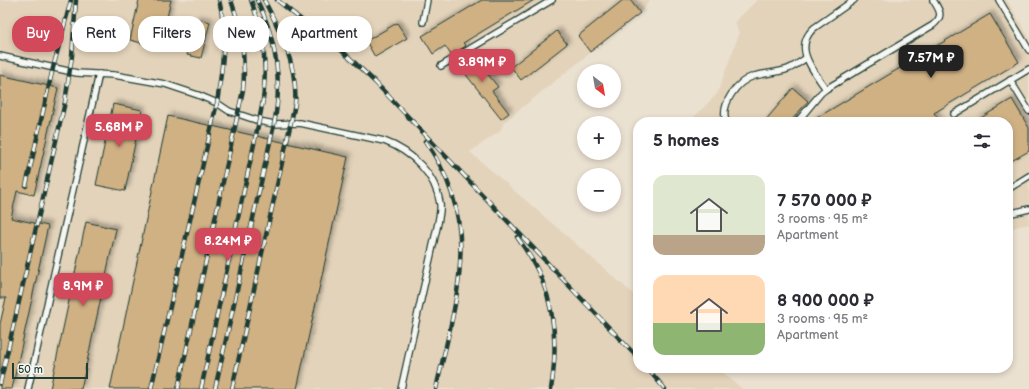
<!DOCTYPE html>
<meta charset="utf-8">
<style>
:root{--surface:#fff;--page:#f2f2f3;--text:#2b2b33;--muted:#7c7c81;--accent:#d1495b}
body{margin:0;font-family:"Balsamiq Sans",sans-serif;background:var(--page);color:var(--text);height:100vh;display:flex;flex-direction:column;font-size:15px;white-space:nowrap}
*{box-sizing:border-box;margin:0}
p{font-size:13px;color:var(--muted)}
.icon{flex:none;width:22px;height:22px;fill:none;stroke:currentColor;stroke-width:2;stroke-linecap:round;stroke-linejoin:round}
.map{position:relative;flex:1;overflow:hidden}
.side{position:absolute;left:633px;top:117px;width:380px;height:256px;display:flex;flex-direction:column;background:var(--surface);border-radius:16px;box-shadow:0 2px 6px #0003}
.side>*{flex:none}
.banner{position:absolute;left:12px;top:16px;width:380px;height:36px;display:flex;gap:8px}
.needle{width:26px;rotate:149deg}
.buttons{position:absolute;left:577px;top:64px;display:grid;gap:8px}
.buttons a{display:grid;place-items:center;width:44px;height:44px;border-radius:50%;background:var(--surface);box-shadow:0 2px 6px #0003;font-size:20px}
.scale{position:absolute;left:12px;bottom:10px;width:76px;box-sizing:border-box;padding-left:4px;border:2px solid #1f3d34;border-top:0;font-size:11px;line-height:14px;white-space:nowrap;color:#1f3d34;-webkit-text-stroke:3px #f6f6f2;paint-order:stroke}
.price{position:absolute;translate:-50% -34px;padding:0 9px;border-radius:8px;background:var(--accent);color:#fff;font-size:13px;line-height:26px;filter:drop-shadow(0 1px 2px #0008)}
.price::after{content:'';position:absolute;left:50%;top:24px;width:12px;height:9px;margin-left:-6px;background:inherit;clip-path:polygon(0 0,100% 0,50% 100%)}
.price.current{background:#222;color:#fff}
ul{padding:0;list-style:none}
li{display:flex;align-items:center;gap:12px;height:100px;padding:0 20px}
li span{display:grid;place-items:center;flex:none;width:112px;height:80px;border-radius:12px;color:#555}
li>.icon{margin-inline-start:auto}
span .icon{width:48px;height:48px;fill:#fffc;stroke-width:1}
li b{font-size:17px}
h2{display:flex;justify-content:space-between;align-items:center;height:48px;padding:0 20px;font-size:17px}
.chip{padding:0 14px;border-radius:16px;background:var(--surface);box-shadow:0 2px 6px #0003;font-size:14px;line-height:36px}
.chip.current{background:var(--accent);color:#fff}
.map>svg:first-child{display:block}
</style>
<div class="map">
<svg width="1029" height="389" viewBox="0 0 1029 389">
<defs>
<filter id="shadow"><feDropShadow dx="3.5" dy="-3.5" stdDeviation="2" flood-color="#0004"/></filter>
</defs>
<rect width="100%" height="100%" fill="#ebe1d1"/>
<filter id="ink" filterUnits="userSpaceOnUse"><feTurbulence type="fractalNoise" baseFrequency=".025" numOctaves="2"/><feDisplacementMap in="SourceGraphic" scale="8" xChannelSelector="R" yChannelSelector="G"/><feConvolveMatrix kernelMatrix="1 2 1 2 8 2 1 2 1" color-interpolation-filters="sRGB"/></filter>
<g filter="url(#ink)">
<g fill="#e3d3ba">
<polygon points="0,0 650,0 640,13 504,122 500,131 470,152 638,298 638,368 718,368 742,389 0,389"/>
<polygon points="757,0 1007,0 1029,37 1029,224 1008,229 1008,122 689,122 717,94 739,34 735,22"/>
</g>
<g fill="#d0b184" stroke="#1f3d34" filter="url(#shadow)">
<polygon points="139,0 171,0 160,48 130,40"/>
<polygon points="482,0 534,0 463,43 466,46 451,55 445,46 433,54 422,36"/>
<polygon points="623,0 630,0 640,13 590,52 578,36"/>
<polygon points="990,14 1019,62 934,113 940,122 810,122"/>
<polygon points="196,19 210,22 201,58 187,55"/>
<polygon points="397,23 407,38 375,57 366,41"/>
<polygon points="557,31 567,44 521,80 511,67"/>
<polygon points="471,53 498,87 492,91 509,113 501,119 456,62"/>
<polygon points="0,75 58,88 34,195 17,191 11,218 48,226 12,389 0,389 0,324 6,298 0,298"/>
<polygon points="793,88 808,101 790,122 764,122"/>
<polygon points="1012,99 1029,128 1029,151 1008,163 1008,122 974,122"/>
<polygon points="113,104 142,110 125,191 96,185"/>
<polygon points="168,116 348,157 297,389 110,389"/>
<polygon points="86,222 116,229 81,389 50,389"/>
</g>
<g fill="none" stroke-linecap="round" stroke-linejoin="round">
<g stroke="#1f3d34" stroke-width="8">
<g id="service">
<polyline points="999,0 1029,50"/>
<polyline points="423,22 427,0"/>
<path d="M0,56L77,73L114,75L165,84L198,95L217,103L229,111L259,121L274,124L300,123L384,141C411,151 436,174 440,204C441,210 439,217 438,223L401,389"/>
<polyline points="441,66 552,0"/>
<polyline points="1010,80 1029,111"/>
<path d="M826,89C814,71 792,48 814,28L854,0"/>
<polyline points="954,114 1029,69"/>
<path d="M726,122C720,104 737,81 754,76C765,73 777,73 788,69C795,66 800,62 806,58"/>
<path d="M797,122L821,93L826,89L933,25C944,16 940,11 933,0"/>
<polyline points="1008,189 1029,176"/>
<polyline points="1008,214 1029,209"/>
<polyline points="28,389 99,74"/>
</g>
</g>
<use href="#service" stroke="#f6f6f2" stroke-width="5.5"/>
<g stroke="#1f3d34" stroke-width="4.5">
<g id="rail">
<polyline points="277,0 304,22 338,47 375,82 638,358"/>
<path d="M425,141C484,223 456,300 436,389"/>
<polyline points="26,186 53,68 71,0"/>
<path d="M517,237C527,251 536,265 542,280C556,315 557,353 551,389"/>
<polyline points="647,368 665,389"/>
<polyline points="0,384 65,102 72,56 76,0"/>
<path d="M151,389L217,103C222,68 228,35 219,0"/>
<path d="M178,389L243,90C246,59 242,29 231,0"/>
<path d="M201,389L259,121C261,110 264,99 264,88C267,56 262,29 251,0"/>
<path d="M215,389L274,124C283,82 276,38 257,0"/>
<path d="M232,389L295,104C298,67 281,32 264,0"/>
</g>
</g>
<use href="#rail" stroke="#f6f6f2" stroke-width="3" stroke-dasharray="9" stroke-linecap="butt"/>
</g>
</g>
</svg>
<div class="buttons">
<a><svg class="needle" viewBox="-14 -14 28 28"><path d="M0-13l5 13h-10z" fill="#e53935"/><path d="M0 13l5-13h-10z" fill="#7c7c81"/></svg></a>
<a>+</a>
<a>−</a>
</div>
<div class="scale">50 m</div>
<b class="price current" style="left:931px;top:79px">7.57M ₽</b>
<b class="price" style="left:482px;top:83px">3.89M ₽</b>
<b class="price" style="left:119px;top:148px">5.68M ₽</b>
<b class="price" style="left:228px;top:262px">8.24M ₽</b>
<b class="price" style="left:83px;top:307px">8.9M ₽</b>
<div class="banner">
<a class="chip current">Buy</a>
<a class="chip">Rent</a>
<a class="chip">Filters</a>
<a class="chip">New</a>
<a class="chip">Apartment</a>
</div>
<section class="side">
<h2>5 homes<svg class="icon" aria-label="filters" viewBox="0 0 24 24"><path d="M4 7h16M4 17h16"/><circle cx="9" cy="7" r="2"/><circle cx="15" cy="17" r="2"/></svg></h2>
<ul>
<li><span style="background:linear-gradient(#dfe7d0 75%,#b9a48a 0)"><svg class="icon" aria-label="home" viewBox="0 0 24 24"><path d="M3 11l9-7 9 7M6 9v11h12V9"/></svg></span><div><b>7 570 000 ₽</b><p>3 rooms · 95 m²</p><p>Apartment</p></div></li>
<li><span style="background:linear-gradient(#ffd9b3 60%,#8fb573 0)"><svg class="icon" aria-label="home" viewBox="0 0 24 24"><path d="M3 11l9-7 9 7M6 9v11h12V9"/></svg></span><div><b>8 900 000 ₽</b><p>3 rooms · 95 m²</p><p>Apartment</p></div></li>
</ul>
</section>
</div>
